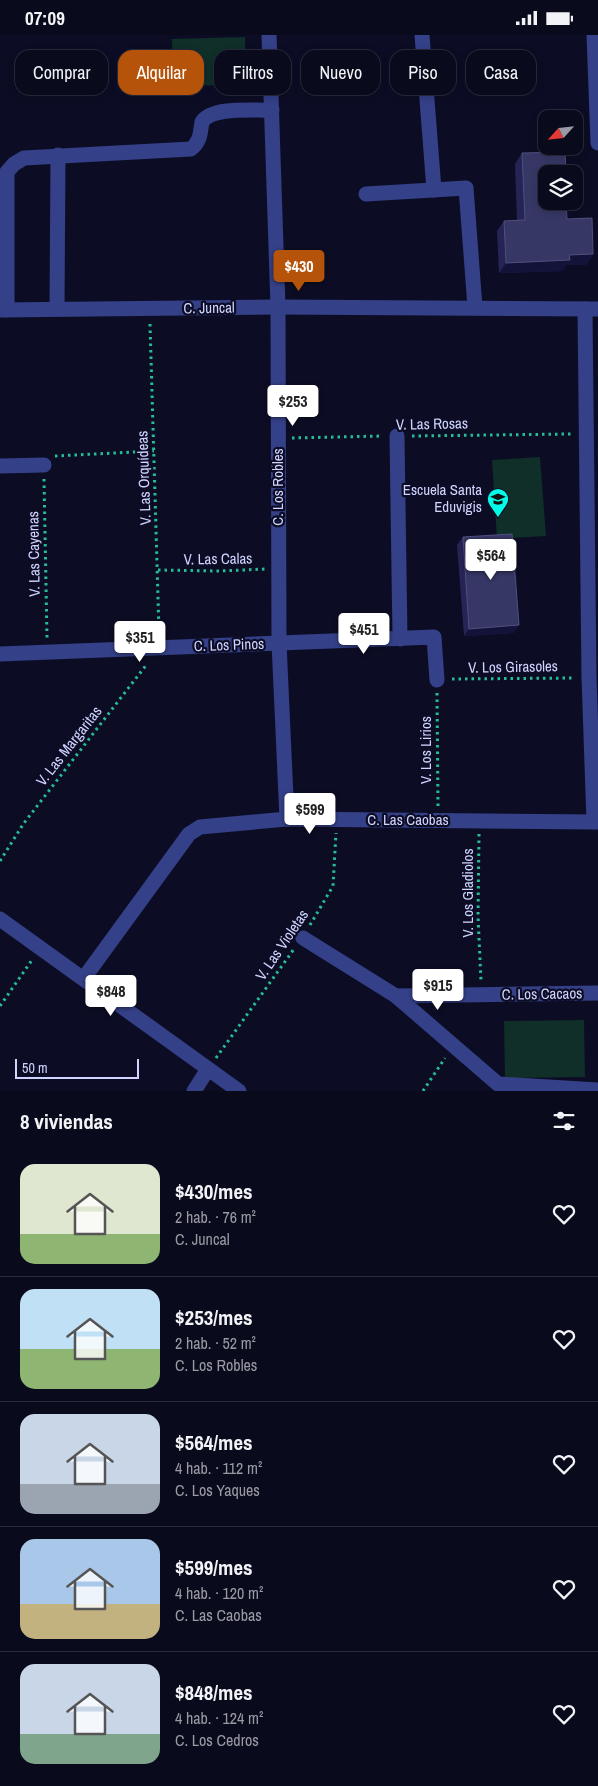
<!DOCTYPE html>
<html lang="es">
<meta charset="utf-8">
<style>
:root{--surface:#090a1c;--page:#171829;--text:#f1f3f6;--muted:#999aa3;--line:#292b3b;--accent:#b45309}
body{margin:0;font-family:"Archivo Narrow",sans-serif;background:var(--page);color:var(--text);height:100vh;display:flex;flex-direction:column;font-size:19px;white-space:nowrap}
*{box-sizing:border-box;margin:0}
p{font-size:16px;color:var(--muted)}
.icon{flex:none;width:28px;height:28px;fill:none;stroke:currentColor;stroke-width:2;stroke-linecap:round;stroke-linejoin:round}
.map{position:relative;height:1056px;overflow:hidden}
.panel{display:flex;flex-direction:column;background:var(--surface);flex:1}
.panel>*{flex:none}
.hud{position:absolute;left:15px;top:15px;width:569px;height:45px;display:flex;gap:10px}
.needle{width:32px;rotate:243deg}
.tools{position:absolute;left:538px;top:75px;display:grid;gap:10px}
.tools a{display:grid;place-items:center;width:45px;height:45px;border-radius:10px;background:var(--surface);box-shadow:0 2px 8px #0003,0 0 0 1px var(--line);font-size:25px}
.scale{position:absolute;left:15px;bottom:12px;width:124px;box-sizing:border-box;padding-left:5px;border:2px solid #d0d4ff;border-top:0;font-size:14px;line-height:18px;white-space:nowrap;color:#d0d4ff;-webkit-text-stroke:4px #0c0d25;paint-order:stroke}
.price{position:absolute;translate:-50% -42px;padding:0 11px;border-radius:5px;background:#fff;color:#222;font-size:16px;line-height:32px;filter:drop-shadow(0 1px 2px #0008)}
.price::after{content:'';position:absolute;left:50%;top:30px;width:15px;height:11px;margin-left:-8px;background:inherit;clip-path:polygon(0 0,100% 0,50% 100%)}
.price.selected{background:var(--accent);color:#fff}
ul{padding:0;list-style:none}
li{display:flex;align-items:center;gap:15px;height:125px;padding:0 20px}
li+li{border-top:1px solid var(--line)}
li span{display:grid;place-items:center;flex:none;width:140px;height:100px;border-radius:15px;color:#555}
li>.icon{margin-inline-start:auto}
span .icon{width:60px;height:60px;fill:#fffc;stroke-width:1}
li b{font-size:21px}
h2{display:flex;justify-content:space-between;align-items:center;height:60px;padding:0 20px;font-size:21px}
.tag{padding:0 18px;border-radius:15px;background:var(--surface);box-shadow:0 2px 8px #0003,0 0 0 1px var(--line);font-size:18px;line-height:45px}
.tag.selected{background:var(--accent);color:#fff}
.status{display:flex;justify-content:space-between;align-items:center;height:35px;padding:0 25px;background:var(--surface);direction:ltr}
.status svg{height:14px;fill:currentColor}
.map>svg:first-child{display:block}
</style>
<div class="status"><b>07:09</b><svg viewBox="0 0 49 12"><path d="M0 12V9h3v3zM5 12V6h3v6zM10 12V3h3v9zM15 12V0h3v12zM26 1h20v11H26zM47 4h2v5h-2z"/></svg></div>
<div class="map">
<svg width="598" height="1056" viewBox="0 0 598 1056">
<rect width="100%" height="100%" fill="#0c0d25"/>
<g fill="#0f2f28">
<polygon points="245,2 246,50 173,51 172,4"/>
<polygon points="540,422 546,501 497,504 492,425"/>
<polygon points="584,985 585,1042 505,1043 504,986"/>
</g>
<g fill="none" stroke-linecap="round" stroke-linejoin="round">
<g stroke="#25be99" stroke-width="3" stroke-dasharray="2.5 4" stroke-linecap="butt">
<polyline points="150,289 159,597"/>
<polyline points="412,401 571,399"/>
<polyline points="292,403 383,401"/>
<polyline points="55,421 154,416"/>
<polyline points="44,444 47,603"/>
<polyline points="158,535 220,536 265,534"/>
<polyline points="452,644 574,643"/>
<polyline points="437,658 438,772"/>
<polyline points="479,799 478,881 481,946"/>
<polyline points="0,826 24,788 147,629"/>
<polyline points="310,890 333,851 336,798"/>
<polyline points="0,971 32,925"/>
<polyline points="216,1023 294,914"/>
<polyline points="423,1056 445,1023"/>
</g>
<g stroke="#344088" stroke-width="15">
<polyline points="269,0 278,272 279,608 287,784"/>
<polyline points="422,0 434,155"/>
<polyline points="594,0 598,108"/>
<polyline points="366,159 466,153 475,272"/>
<polyline points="57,274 58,120"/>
<polyline points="585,274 589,642 594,787"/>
<polyline points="0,275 278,272 598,274"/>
<path d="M7,275V137L14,129L24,123L191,114C201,106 200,98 202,87C212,71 254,76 272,75"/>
<polyline points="397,401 400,604"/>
<polyline points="0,431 44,430"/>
<polyline points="0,619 434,602 437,645"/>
<polyline points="0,884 239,1056"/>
<polyline points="303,903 396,961 598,958"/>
<polyline points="84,943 189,799 200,792 287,784 598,787"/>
<polyline points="396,961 498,1049 598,1055"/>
<polyline points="194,1056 208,1034"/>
</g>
</g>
<g fill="#252454">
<polygon points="522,118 566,137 565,139 546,139 567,184 593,219 586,230 566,230 562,236 499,238 497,196 504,186 517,185 515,129"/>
<polygon points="463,502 519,590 513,598 464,601 457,510"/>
</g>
<g fill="#131339">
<polygon points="593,219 586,230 566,230 562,236 499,238 506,228 569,220"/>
<polygon points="519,590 513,598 464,601 469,594"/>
</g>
<g fill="#373766" stroke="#4f507e">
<polygon points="565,117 566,137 559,138 559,139 546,139 546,166 566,167 567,184 592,183 593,219 569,220 570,225 506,228 504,186 525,185 522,118"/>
<polygon points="512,499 519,590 469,594 463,502"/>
</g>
<defs>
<g id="school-pin" transform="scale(1.125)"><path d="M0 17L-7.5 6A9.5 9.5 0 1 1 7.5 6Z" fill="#00fbe7" stroke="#0c0d25"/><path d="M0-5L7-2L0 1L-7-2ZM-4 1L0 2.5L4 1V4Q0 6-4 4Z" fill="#111"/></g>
</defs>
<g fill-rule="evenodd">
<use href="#school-pin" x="498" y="464"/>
</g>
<g text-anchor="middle" stroke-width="4.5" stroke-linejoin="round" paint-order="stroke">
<g font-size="15" fill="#d0d4ff" stroke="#0c0d25">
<text transform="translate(209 273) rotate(-1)" y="5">C. Juncal</text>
<text transform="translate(432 389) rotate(-1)" y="5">V. Las Rosas</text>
<text transform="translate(144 443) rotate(-92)" y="5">V. Las Orquídeas</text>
<text transform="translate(278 452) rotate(-90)" y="5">C. Los Robles</text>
<text transform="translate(34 519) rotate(-91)" y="5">V. Las Cayenas</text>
<text transform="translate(218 524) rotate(-1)" y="5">V. Las Calas</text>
<text transform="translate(229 610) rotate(-2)" y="5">C. Los Pinos</text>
<text transform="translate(513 632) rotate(-1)" y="5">V. Los Girasoles</text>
<text transform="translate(69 711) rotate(-52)" y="5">V. Las Margaritas</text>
<text transform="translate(426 715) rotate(-90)" y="5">V. Los Lirios</text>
<text x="408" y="790">C. Las Caobas</text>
<text transform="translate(468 858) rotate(-90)" y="5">V. Los Gladiolos</text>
<text transform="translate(282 910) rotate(-56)" y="5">V. Las Violetas</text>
<text transform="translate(542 959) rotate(-1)" y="5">C. Los Cacaos</text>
</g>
<g font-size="15" fill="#d0d4ff" stroke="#0c0d25" text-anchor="end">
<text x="482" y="460">Escuela Santa<tspan x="482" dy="17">Eduvigis</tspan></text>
</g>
</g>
</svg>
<div class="tools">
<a><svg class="needle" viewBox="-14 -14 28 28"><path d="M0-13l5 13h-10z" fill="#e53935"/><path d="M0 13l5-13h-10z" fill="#999aa3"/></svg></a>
<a><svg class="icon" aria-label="layers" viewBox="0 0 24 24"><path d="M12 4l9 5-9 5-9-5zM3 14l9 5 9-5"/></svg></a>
</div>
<div class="scale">50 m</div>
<b class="price selected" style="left:299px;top:257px">$430</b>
<b class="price" style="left:293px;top:392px">$253</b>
<b class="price" style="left:491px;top:546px">$564</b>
<b class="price" style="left:364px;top:620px">$451</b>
<b class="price" style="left:140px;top:628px">$351</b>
<b class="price" style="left:310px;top:800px">$599</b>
<b class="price" style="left:438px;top:976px">$915</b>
<b class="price" style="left:111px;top:982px">$848</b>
<div class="hud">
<a class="tag">Comprar</a>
<a class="tag selected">Alquilar</a>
<a class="tag">Filtros</a>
<a class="tag">Nuevo</a>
<a class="tag">Piso</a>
<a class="tag">Casa</a>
</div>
</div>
<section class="panel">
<h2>8 viviendas<svg class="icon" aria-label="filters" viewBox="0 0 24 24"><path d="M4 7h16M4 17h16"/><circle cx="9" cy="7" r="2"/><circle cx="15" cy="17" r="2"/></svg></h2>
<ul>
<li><span style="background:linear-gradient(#dfe7d0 70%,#8fb573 0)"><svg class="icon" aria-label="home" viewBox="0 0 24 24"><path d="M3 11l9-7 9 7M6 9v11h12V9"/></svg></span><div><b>$430/mes</b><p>2 hab. · 76 m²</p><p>C. Juncal</p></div><svg class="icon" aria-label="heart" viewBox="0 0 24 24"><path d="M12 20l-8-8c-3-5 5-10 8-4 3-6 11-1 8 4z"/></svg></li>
<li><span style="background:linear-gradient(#bfe0f5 60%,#8fb573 0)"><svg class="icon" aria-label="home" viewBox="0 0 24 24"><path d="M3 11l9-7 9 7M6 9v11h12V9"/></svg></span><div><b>$253/mes</b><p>2 hab. · 52 m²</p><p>C. Los Robles</p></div><svg class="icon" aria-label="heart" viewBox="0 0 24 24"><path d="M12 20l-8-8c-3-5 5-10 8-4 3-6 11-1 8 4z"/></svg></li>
<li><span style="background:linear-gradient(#c9d6e8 70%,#9aa5b1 0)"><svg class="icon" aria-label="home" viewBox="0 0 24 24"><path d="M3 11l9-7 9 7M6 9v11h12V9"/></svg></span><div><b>$564/mes</b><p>4 hab. · 112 m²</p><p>C. Los Yaques</p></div><svg class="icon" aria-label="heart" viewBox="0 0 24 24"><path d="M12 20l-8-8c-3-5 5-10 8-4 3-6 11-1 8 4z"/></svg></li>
<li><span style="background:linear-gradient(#a9c7e8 65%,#c2b280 0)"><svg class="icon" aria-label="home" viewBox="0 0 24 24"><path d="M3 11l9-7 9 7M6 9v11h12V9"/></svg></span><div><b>$599/mes</b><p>4 hab. · 120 m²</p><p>C. Las Caobas</p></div><svg class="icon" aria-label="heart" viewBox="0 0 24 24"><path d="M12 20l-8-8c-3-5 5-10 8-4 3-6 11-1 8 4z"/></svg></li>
<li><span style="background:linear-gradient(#c9d6e8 70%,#7fa58c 0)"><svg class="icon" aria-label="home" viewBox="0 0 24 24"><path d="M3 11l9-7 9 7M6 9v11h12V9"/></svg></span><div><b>$848/mes</b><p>4 hab. · 124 m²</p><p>C. Los Cedros</p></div><svg class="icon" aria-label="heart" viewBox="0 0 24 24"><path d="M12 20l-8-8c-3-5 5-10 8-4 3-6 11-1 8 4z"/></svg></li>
</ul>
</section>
